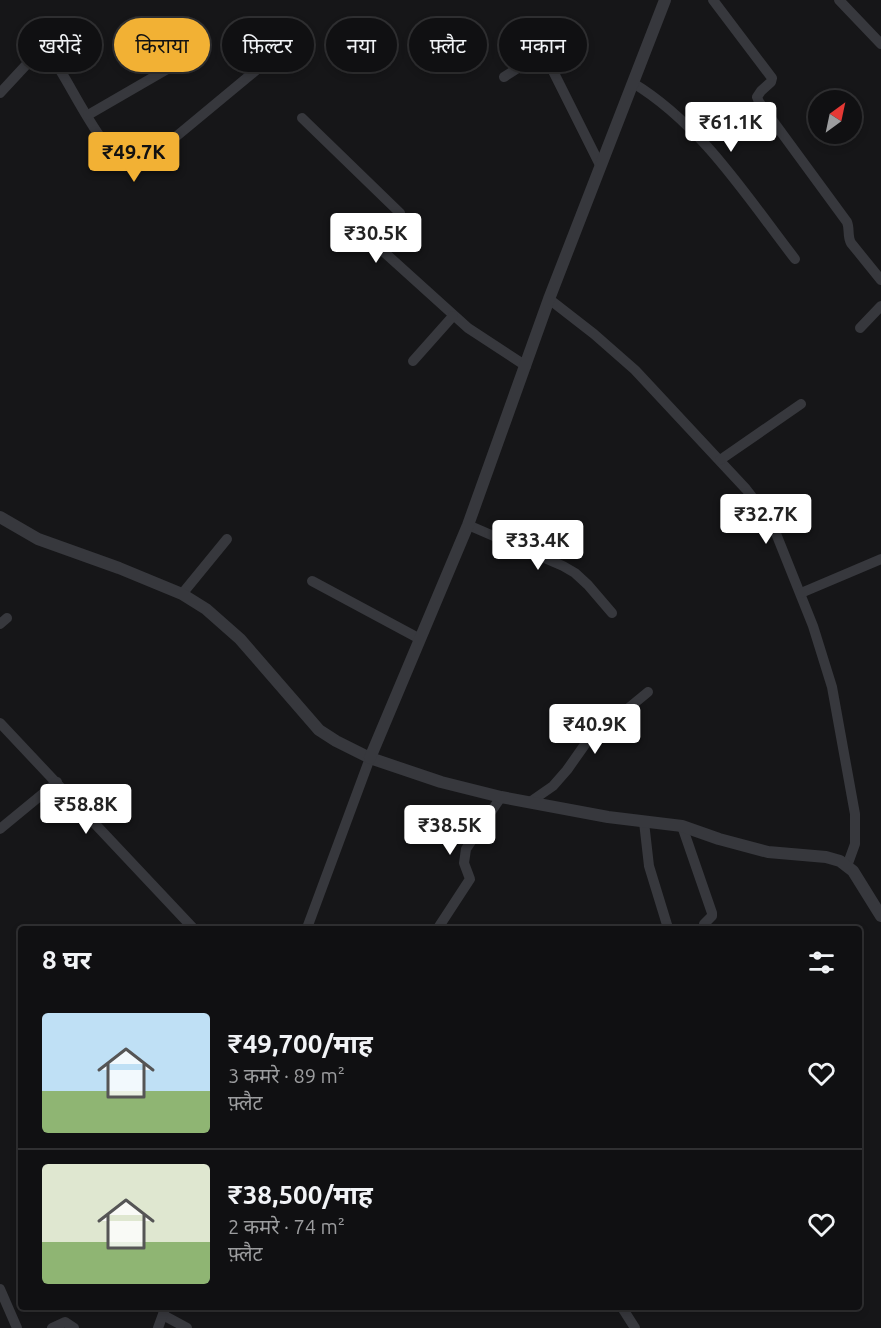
<!DOCTYPE html>
<html lang="hi">
<meta charset="utf-8">
<style>
:root{--surface:#101012;--page:#1e1e20;--text:#f1f3f6;--muted:#9c9d9f;--line:#303032;--accent:#f2b134}
body{margin:0;font-family:Ubuntu,"Noto Sans Devanagari",sans-serif;background:var(--page);color:var(--text);height:100vh;display:flex;flex-direction:column;font-size:22px;white-space:nowrap}
*{box-sizing:border-box;margin:0}
p{font-size:20px;color:var(--muted)}
.icon{flex:none;width:33px;height:33px;fill:none;stroke:currentColor;stroke-width:2;stroke-linecap:round;stroke-linejoin:round}
.map{position:relative;flex:1;overflow:hidden}
.details{position:absolute;left:18px;top:926px;width:844px;height:384px;display:flex;flex-direction:column;background:var(--surface);border-radius:6px;box-shadow:0 3px 9px #0003,0 0 0 2px var(--line)}
.details>*{flex:none}
.banner{position:absolute;left:18px;top:18px;width:846px;height:54px;display:flex;gap:12px}
.needle{width:39px;rotate:33deg}
.buttons{position:absolute;left:808px;top:90px;display:grid;gap:12px}
.buttons a{display:grid;place-items:center;width:54px;height:54px;border-radius:50%;background:var(--surface);box-shadow:0 3px 9px #0003,0 0 0 2px var(--line);font-size:30px}
.price{position:absolute;translate:-50% -51px;padding:0 14px;border-radius:6px;background:#fff;color:#222;font-size:20px;line-height:39px;filter:drop-shadow(0 2px 3px #0008)}
.price::after{content:'';position:absolute;left:50%;top:36px;width:18px;height:14px;margin-left:-9px;background:inherit;clip-path:polygon(0 0,100% 0,50% 100%)}
.price.active{background:var(--accent);color:#111}
ul{padding:0;list-style:none}
li{display:flex;align-items:center;gap:18px;height:150px;padding:0 24px}
li+li{border-top:2px solid var(--line)}
li span{display:grid;place-items:center;flex:none;width:168px;height:120px;border-radius:6px;color:#555}
li>.icon{margin-inline-start:auto}
span .icon{width:72px;height:72px;fill:#fffc;stroke-width:1}
li b{font-size:26px}
h2{display:flex;justify-content:space-between;align-items:center;height:72px;padding:0 24px;font-size:26px}
.pill{padding:0 21px;border-radius:27px;background:var(--surface);box-shadow:0 3px 9px #0003,0 0 0 2px var(--line);font-size:21px;line-height:54px}
.pill.active{background:var(--accent);color:#111}
.map>svg:first-child{display:block}
</style>
<div class="map">
<svg width="881" height="1328" viewBox="0 0 881 1328">
<rect width="100%" height="100%" fill="#161618"/>
<g fill="none" stroke-linecap="round" stroke-linejoin="round">
<g stroke="#37383d" stroke-width="10">
<path d="M713,0L772,78L771,82L761,91L757,97L759,102L847,222C850,229 847,236 851,243L881,280"/>
<polyline points="839,0 881,44"/>
<polyline points="504,77 535,57 544,58 550,65 600,165"/>
<path d="M633,83C701,124 747,197 795,259"/>
<path d="M0,93L39,51L46,49C70,78 101,160 137,169L278,52"/>
<polyline points="88,115 183,60"/>
<path d="M302,118L400,213C396,230 376,234 385,253L468,328L526,366"/>
<polyline points="549,299 594,334 635,370 746,489 771,521 813,626 832,687 855,814 855,844 847,866"/>
<polyline points="860,328 881,306"/>
<polyline points="413,361 453,316"/>
<polyline points="720,460 801,404"/>
<polyline points="468,525 563,566 575,573 588,585 612,613"/>
<polyline points="312,581 420,639"/>
<polyline points="801,593 881,559"/>
<polyline points="182,594 227,539"/>
<polyline points="0,624 7,618"/>
<polyline points="0,723 193,928"/>
<polyline points="530,802 553,786 567,770 586,743 648,692"/>
<polyline points="644,822 649,866 668,928"/>
<polyline points="682,826 712,913 712,916 704,924 704,928"/>
<polyline points="0,829 57,782"/>
<polyline points="307,928 370,758"/>
<polyline points="438,928 470,879 464,863 466,849 501,797"/>
<polyline points="0,1289 17,1328"/>
<polyline points="621,1306 635,1328"/>
<polyline points="163,1315 187,1328"/>
<polyline points="52,1328 65,1322 74,1328"/>
<polyline points="158,1328 166,1306"/>
</g>
<g stroke="#37383d" stroke-width="12">
<polyline points="0,517 38,539 119,568 182,594 206,609 240,639 319,730 336,741 370,758 441,782 501,797 608,817 682,826 719,839 768,852 826,857 840,861 853,871 881,916"/>
<polyline points="370,758 468,525 549,299 665,0"/>
</g>
</g>
</svg>
<div class="buttons">
<a><svg class="needle" viewBox="-14 -14 28 28"><path d="M0-13l5 13h-10z" fill="#e53935"/><path d="M0 13l5-13h-10z" fill="#9c9d9f"/></svg></a>
</div>
<b class="price" style="left:731px;top:153px">₹61.1K</b>
<b class="price active" style="left:134px;top:183px">₹49.7K</b>
<b class="price" style="left:376px;top:264px">₹30.5K</b>
<b class="price" style="left:766px;top:545px">₹32.7K</b>
<b class="price" style="left:538px;top:571px">₹33.4K</b>
<b class="price" style="left:595px;top:755px">₹40.9K</b>
<b class="price" style="left:86px;top:835px">₹58.8K</b>
<b class="price" style="left:450px;top:856px">₹38.5K</b>
<div class="banner">
<a class="pill">खरीदें</a>
<a class="pill active">किराया</a>
<a class="pill">फ़िल्टर</a>
<a class="pill">नया</a>
<a class="pill">फ़्लैट</a>
<a class="pill">मकान</a>
</div>
<section class="details">
<h2>8 घर<svg class="icon" aria-label="filters" viewBox="0 0 24 24"><path d="M4 7h16M4 17h16"/><circle cx="9" cy="7" r="2"/><circle cx="15" cy="17" r="2"/></svg></h2>
<ul>
<li><span style="background:linear-gradient(#bfe0f5 65%,#8fb573 0)"><svg class="icon" aria-label="home" viewBox="0 0 24 24"><path d="M3 11l9-7 9 7M6 9v11h12V9"/></svg></span><div><b>₹49,700/माह</b><p>3 कमरे · 89 m²</p><p>फ़्लैट</p></div><svg class="icon" aria-label="heart" viewBox="0 0 24 24"><path d="M12 20l-8-8c-3-5 5-10 8-4 3-6 11-1 8 4z"/></svg></li>
<li><span style="background:linear-gradient(#dfe7d0 65%,#8fb573 0)"><svg class="icon" aria-label="home" viewBox="0 0 24 24"><path d="M3 11l9-7 9 7M6 9v11h12V9"/></svg></span><div><b>₹38,500/माह</b><p>2 कमरे · 74 m²</p><p>फ़्लैट</p></div><svg class="icon" aria-label="heart" viewBox="0 0 24 24"><path d="M12 20l-8-8c-3-5 5-10 8-4 3-6 11-1 8 4z"/></svg></li>
</ul>
</section>
</div>
